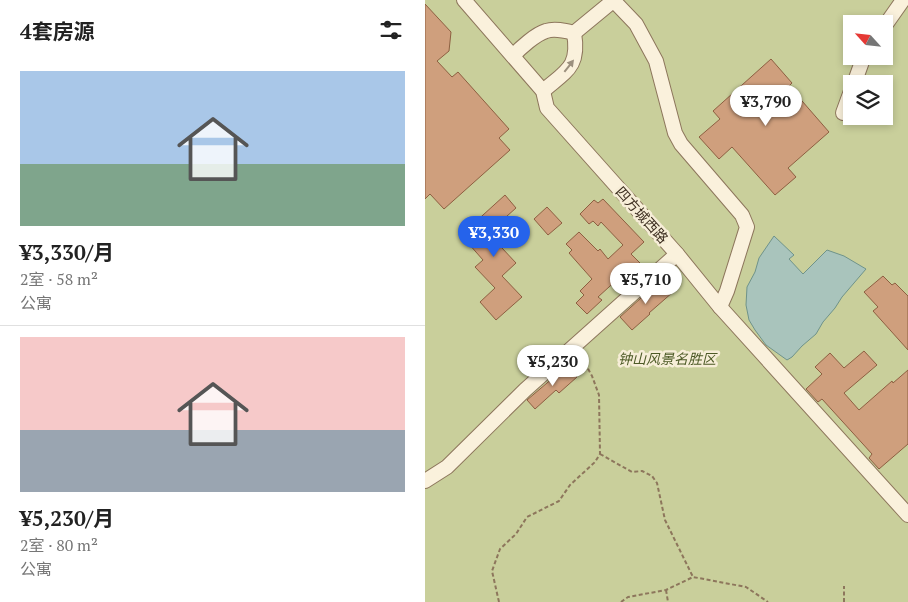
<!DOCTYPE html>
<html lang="zh">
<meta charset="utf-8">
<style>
:root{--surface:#fff;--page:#f6f6f6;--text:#222;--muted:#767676;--line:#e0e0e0;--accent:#2563eb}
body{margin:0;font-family:"PT Serif","Noto Sans SC",serif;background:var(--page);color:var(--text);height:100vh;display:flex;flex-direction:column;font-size:19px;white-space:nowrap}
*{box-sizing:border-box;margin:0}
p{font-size:16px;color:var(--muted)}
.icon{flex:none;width:28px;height:28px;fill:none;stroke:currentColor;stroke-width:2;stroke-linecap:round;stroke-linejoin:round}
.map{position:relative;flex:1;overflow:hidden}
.sheet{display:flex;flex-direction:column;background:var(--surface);width:425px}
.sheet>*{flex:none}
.needle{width:32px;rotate:297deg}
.fabs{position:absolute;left:418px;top:15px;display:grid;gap:10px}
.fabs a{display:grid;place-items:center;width:50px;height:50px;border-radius:0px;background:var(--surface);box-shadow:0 2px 8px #0003;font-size:25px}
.price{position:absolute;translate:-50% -42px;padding:0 11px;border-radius:18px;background:#fff;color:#222;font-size:16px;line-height:32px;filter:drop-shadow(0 1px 2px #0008)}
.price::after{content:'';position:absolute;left:50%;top:30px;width:15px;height:11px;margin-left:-8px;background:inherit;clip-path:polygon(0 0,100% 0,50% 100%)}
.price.active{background:var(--accent);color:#fff}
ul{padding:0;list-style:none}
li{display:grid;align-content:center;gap:10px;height:265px;padding:0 20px}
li+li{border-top:1px solid var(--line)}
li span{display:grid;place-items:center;height:155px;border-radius:0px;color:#555}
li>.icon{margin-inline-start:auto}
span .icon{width:90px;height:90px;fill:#fffc;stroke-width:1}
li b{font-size:21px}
h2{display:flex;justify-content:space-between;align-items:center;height:60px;padding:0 20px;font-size:21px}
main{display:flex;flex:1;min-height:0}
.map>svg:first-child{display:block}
</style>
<main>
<section class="sheet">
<h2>4套房源<svg class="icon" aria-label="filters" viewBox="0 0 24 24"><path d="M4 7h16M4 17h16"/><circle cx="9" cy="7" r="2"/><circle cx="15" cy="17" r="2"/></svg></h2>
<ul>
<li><span style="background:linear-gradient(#a9c7e8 60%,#7fa58c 0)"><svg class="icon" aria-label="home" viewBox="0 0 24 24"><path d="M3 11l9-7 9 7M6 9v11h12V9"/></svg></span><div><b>¥3,330/月</b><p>2室 · 58 m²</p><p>公寓</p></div></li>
<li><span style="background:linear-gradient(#f6c9c9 60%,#9aa5b1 0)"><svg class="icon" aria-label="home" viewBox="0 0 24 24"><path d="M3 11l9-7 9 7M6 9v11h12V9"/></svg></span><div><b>¥5,230/月</b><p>2室 · 80 m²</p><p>公寓</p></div></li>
</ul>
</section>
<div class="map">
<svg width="483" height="602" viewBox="0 0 483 602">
<rect width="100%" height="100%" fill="#f0e4c8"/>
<path fill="#c9cf9b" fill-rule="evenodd" d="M0,0H483V602H0ZM426,24H459V56H426ZM426,84H459V116H426Z"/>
<polygon fill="#a9c4bc" stroke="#6f938a" points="349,236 369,255 364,259 378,274 402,250 419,256 441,269 417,297 410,308 398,322 391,334 377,346 367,357 362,360 341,345 330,330 324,320 321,305 322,287 330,272 334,258"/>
<g fill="#cf9f7d" stroke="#8d5f41">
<polygon points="0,4 26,32 24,51 12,61 27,77 33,72 84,129 74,138 85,150 19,209 5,194 0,199"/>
<polygon points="346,59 367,83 364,86 404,132 363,168 371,177 350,195 307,147 294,159 274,137 295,119 288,111"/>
<polygon points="80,195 91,208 63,233 91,263 77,276 97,297 71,320 55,302 70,288 50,267 58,260 36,235"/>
<polygon points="178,199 219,242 206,254 218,266 200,282 195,277 173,297 177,300 162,314 151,303 159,295 155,291 167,279 144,253 147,250 141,244 154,232 173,251 175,249 183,259 198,245 176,222 173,226 168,221 164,224 155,214 169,200 173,203"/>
<polygon points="122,207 137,223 123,235 109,219"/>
<polygon points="458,276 467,285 470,283 483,296 483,350 448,311 453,307 439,292"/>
<polygon points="237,279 248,292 224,313 225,314 207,330 195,317"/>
<polygon points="439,351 452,365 419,393 434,410 467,381 468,383 483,370 483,444 454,469 444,458 447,454 397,399 393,402 381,389 397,374 390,367 405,353 419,368"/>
<polygon points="142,366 152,377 134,393 131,390 110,409 102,400"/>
</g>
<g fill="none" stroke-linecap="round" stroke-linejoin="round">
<g stroke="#8d765c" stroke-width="16">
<g id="minor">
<polyline points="39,0 118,91 122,108 252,254 295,307 483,515"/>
<polyline points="188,0 211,24 231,61 250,133 256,144 317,215 322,227 302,291 295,307"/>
<polyline points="459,27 478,0"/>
<polyline points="149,33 189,0"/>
<path d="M88,56C95,48 111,34 121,31C130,28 141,31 149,33"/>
<polyline points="429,84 439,56"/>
<path d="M118,91C141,71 155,67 149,33"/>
<polyline points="418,113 426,91"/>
<polyline points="0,481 22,467 100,390 252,254"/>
</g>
</g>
<g stroke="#8d765c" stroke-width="2" stroke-dasharray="4 2.5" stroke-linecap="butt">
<polyline points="175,454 207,472 217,471 227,476 232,483 240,520 268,577"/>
<polyline points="241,590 243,602"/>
<polyline points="74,602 67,571 75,549 91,534 102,517 134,501 145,485 170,462 175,454 174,395 167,376 156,356"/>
<polyline points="196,602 203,597 241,590 268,577 321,587 343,602"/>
<polyline points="419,602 419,586"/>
</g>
<use href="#minor" stroke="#faf1dc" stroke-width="14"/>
</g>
<defs><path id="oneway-solid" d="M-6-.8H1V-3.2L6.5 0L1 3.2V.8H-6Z" transform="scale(1.25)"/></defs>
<use fill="#9c907e" href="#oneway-solid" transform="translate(144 66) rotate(-52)"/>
<g text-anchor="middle" stroke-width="5" stroke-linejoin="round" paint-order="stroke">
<g font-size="14" fill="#3d2e20" stroke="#f7eed8">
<text transform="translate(217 215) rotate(48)" y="5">四方城西路</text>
</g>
<g font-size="14" font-style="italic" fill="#4d5a26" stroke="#f7eed8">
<text x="242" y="364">钟山风景名胜区</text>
</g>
</g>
</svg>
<div class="fabs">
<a><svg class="needle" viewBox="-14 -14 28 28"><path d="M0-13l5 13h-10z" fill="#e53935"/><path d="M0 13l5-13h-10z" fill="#767676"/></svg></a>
<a><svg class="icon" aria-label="layers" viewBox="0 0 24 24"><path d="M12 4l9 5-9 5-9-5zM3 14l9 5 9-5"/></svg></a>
</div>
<b class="price" style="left:341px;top:127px">¥3,790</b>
<b class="price active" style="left:69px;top:258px">¥3,330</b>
<b class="price" style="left:221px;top:305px">¥5,710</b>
<b class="price" style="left:128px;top:387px">¥5,230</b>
</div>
</main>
